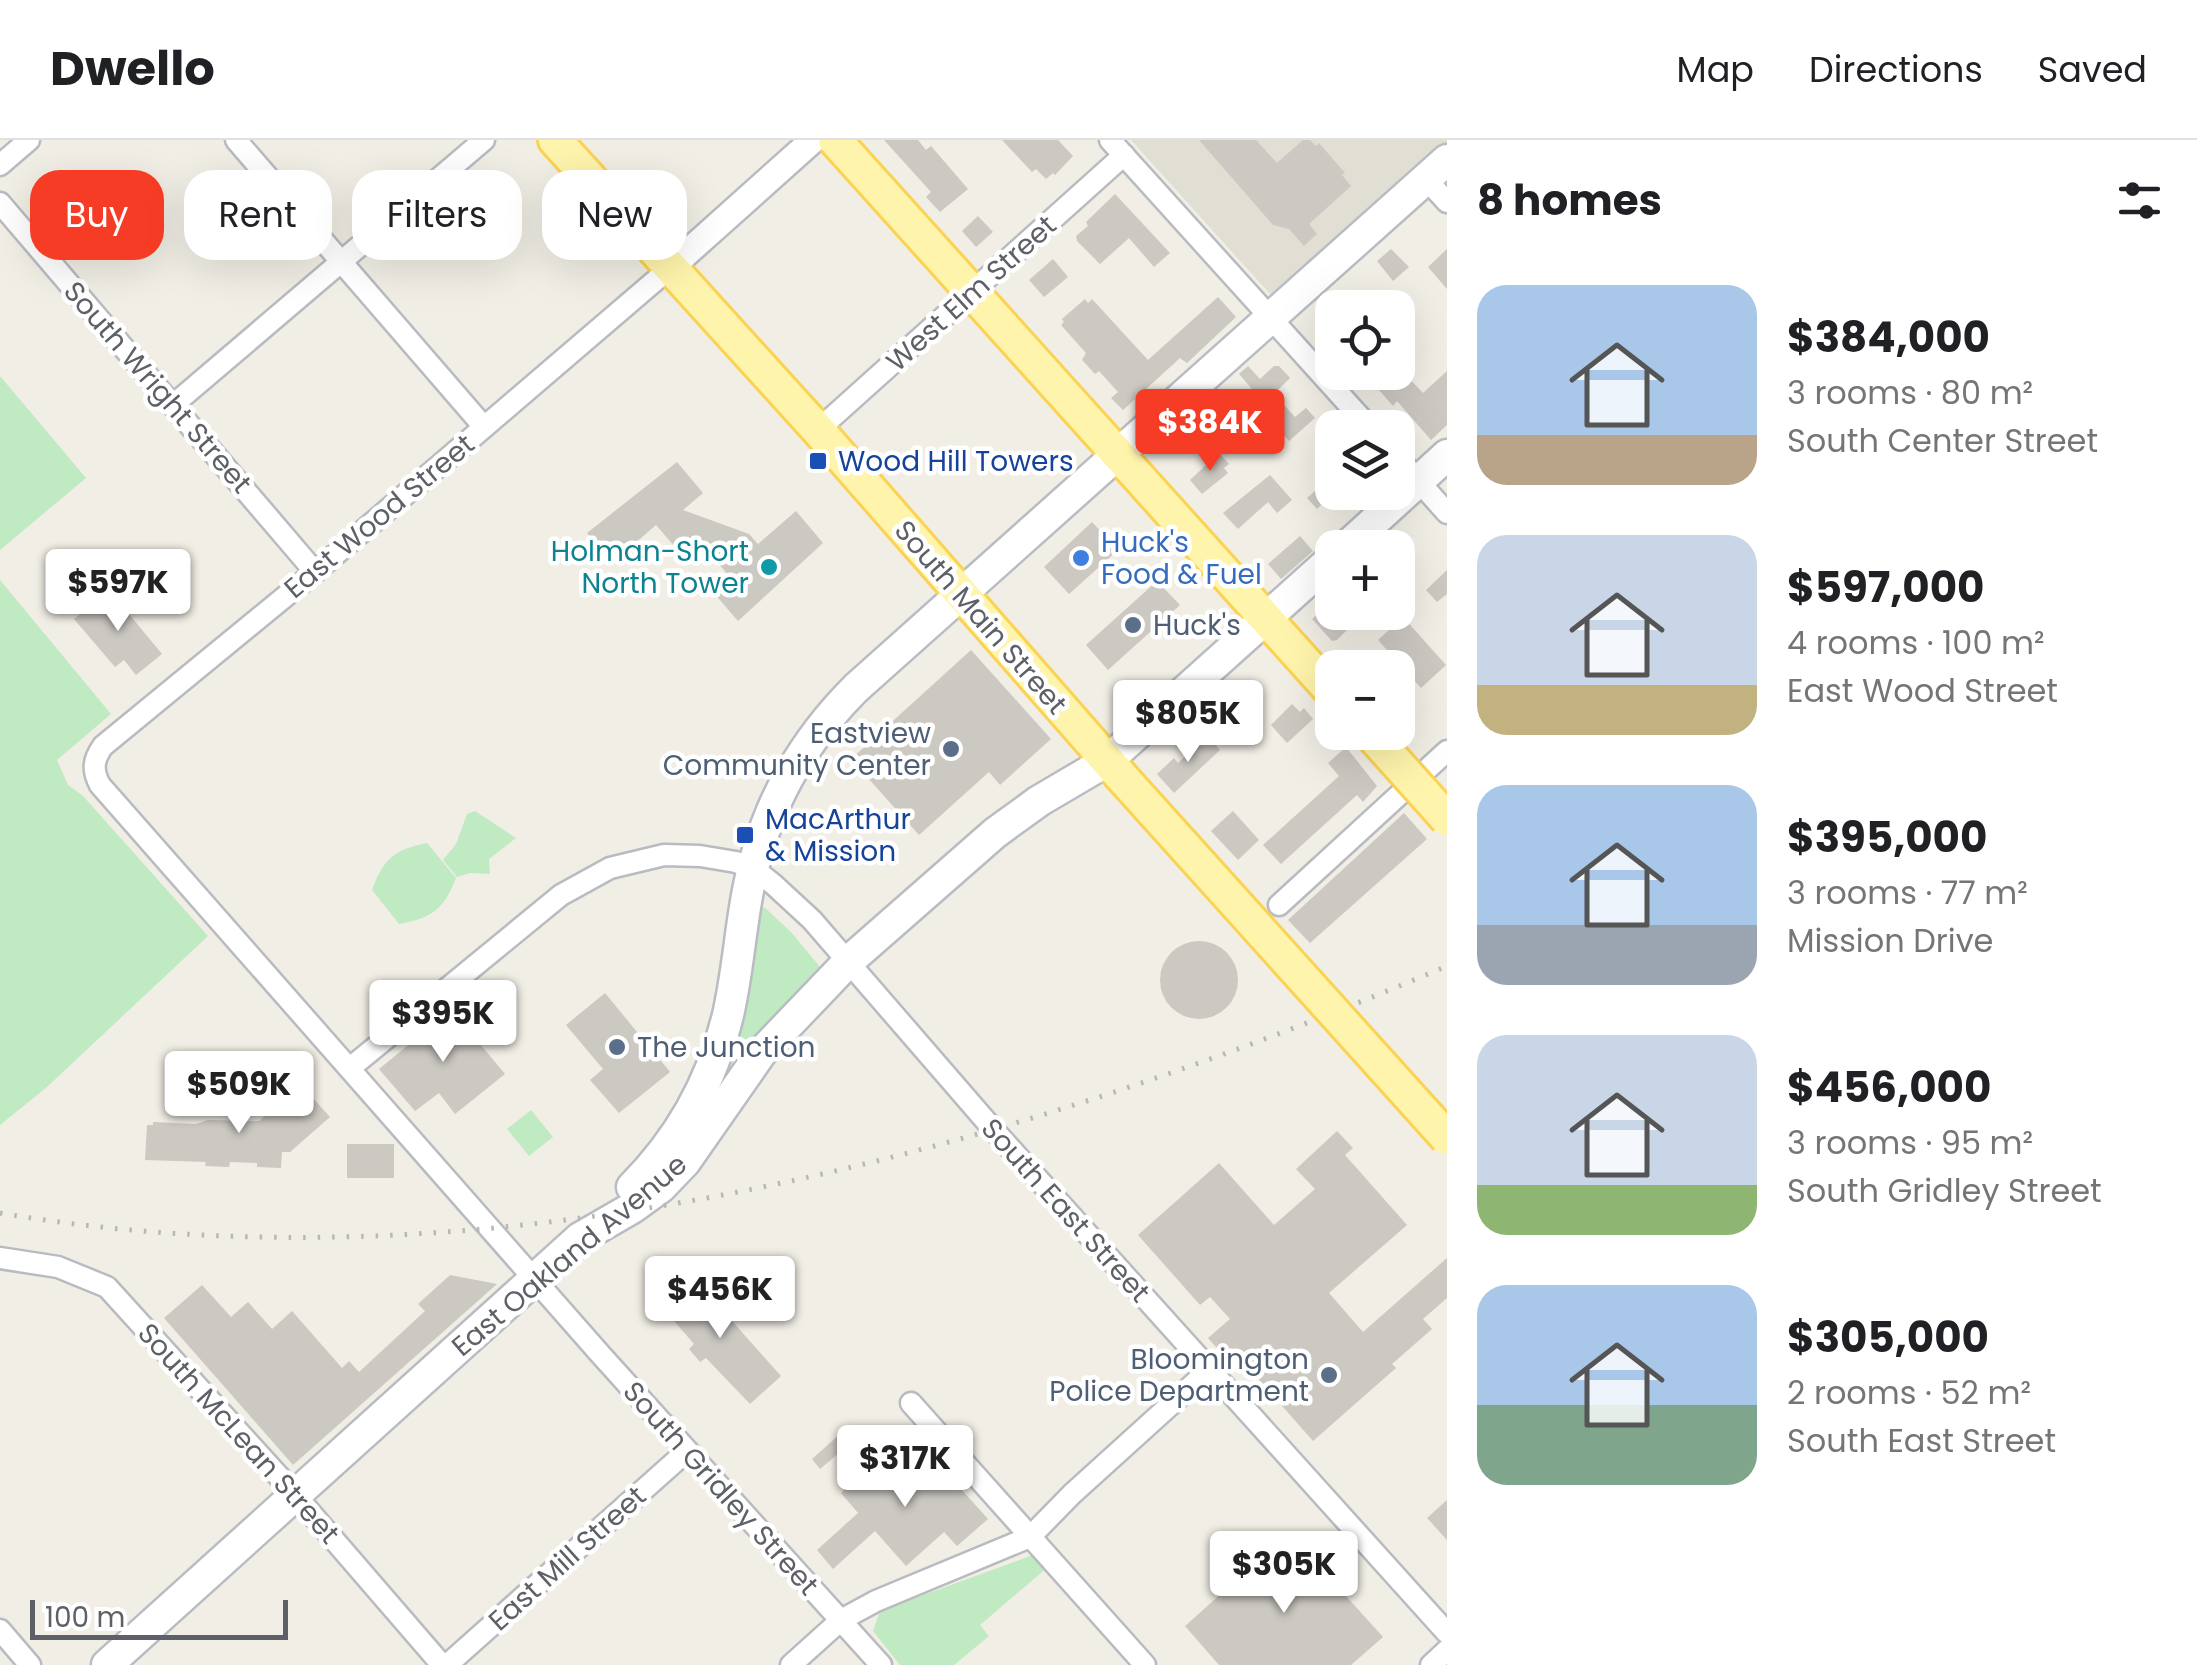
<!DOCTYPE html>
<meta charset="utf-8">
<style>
:root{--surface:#fff;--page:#f2f2f2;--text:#202124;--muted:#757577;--line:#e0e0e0;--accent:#f73c25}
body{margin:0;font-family:Poppins,sans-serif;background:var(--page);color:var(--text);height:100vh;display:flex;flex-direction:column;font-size:38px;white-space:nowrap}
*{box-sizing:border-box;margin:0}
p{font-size:32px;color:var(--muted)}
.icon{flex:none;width:55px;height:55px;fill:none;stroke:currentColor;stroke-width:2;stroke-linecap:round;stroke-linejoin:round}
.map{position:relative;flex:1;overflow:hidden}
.details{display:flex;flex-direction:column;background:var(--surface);width:750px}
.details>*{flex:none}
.banner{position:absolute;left:30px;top:30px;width:950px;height:90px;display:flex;gap:20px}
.controls{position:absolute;left:1315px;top:150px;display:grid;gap:20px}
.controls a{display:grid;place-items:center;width:100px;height:100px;border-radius:20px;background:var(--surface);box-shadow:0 10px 40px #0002;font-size:50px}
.scale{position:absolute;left:30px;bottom:25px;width:258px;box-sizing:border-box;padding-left:10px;border:5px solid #5d6167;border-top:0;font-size:28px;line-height:35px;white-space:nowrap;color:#5d6167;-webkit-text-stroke:8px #fff;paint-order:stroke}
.price{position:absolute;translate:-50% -85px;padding:0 22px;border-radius:10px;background:#fff;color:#222;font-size:32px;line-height:65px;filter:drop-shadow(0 2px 5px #0008)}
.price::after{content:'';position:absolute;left:50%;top:60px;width:30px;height:22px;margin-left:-15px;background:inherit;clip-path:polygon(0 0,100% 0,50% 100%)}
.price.on{background:var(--accent);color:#fff}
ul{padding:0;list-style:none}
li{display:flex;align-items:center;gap:30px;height:250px;padding:0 30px}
li span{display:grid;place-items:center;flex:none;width:280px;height:200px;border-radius:30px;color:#555}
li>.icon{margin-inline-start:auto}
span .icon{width:120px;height:120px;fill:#fffc;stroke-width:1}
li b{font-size:42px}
h2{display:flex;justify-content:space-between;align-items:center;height:120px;padding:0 30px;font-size:42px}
.pill{padding:0 35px;border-radius:30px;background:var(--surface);box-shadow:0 10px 40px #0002;font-size:35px;line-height:90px}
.pill.on{background:var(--accent);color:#fff}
header{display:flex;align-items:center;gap:60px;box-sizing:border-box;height:140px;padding:0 50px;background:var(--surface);border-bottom:2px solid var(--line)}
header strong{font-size:48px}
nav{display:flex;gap:55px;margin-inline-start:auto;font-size:35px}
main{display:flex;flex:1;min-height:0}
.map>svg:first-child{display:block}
</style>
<header>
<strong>Dwello</strong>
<nav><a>Map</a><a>Directions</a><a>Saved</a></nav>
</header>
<main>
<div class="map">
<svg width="1447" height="1525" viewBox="0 0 1447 1525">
<rect width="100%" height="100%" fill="#f1eee5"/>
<polygon fill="#e1ded4" points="1131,0 1447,0 1447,5 1282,154 1276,155 1270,154"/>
<g fill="#c0eac2">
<polygon points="0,236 86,338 0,410"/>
<polygon points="0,440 111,574 57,620 68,645 83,656 208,796 47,947 0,985"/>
<polygon points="475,671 516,698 489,719 490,734 470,733 457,737 443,720 456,704 467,674"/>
<path d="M427,703L456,738C444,769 432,778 399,784L372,750C383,719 395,709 427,703Z"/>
<polygon points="764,767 791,792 821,828 737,921 731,923 759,769"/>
<polygon points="531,970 553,997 529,1016 507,989"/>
<polygon points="1033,1415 1048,1427 980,1485 989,1496 954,1525 900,1525 873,1491 879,1474 885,1469"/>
</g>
<g fill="#ccc8c2">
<polygon points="884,0 918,0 926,10 931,6 968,49 940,72 926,57 931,52"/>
<polygon points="1002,0 1058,0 1073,16 1055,35 1053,33 1046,39 1036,29 1032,32"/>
<polygon points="1199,0 1256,0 1277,23 1303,0 1310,0 1316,6 1319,3 1345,33 1342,35 1351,46 1309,84 1317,94 1304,106 1289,89 1273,85"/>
<polygon points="1115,54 1170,113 1154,127 1129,98 1100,124 1077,101 1076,96 1088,86 1086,82"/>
<polygon points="978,76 993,92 976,107 962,91"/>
<polygon points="1391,109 1409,127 1393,141 1377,121"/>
<polygon points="1447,109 1447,149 1428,127"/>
<polygon points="1053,119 1068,137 1044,157 1029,140"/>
<polygon points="1218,157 1236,177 1187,223 1180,218 1123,270 1111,258 1118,252 1099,231 1095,234 1082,220 1086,213 1061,185 1064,182 1062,179 1085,159 1088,163 1092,159 1148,220"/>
<polygon points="1248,226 1260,239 1274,226 1279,226 1290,238 1274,254 1295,277 1306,268 1315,278 1289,301 1272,282 1277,278 1239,234"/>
<polygon points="1447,231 1447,285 1431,300 1397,261 1393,266 1363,232 1403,232 1423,253"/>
<polygon points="1219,313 1229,324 1224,328 1228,333 1202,354 1190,340"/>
<polygon points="677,322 703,353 683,370 749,394 758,404 796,371 823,403 738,481 713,452 730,437 718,423 675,407 656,385 612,423 587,393"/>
<polygon points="1270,335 1292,360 1277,373 1268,362 1238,389 1223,373"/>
<polygon points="1332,336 1332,355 1317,369 1307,358"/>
<polygon points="1092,382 1118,410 1069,454 1044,427"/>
<polygon points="1300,396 1313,411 1281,439 1268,424"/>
<polygon points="1447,430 1447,454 1437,462 1426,450"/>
<polygon points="1157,441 1180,465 1108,530 1086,505"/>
<polygon points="109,450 162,514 136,535 124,520 115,527 74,479"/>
<polygon points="1328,465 1332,472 1365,472 1337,500 1332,501 1312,479"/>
<polygon points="1403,477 1446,525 1421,548 1378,500"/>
<polygon points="971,510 1051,599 1000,645 989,632 919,695 851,619"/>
<polygon points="1292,564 1300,572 1304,568 1313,579 1287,603 1271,585"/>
<polygon points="1207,596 1220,610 1174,653 1157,634 1174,618 1178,623"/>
<polygon points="1346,607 1377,646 1363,662 1357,655 1281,724 1263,705 1339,636 1328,623"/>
<polygon points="1233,671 1259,700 1238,720 1211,691"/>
<polygon points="1404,673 1427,699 1310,803 1288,780"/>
<circle cx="1199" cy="840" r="39"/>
<polygon points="605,853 670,932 619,973 590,940 603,929 566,885"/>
<polygon points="456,866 475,888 470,892 505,934 455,974 439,953 415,971 379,929"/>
<polygon points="300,944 330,977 290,1012 282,1012 281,1028 257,1027 257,1023 230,1022 229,1027 205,1026 206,1022 145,1020 147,985 153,985 153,982 196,984 208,980 259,981"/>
<polygon points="1337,991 1353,1008 1345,1015 1407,1085 1329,1153 1363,1192 1447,1118 1447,1158 1423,1179 1432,1189 1392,1224 1396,1228 1313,1301 1247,1226 1239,1233 1208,1198 1230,1179 1210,1157 1200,1165 1138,1095 1219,1023 1274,1085 1315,1049 1296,1029"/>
<rect x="347" y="1004" width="47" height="34"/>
<polygon points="450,1135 497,1144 293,1325 164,1178 202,1145 231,1177 248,1162 272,1189 292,1171 342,1228 349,1221 359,1232 425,1171 418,1164"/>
<polygon points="693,1137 781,1236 750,1264 706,1218 700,1222 689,1209 694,1204 661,1166"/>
<polygon points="850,1285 859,1296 820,1329 812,1319"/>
<polygon points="923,1307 988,1379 957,1406 944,1392 906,1426 875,1391 833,1429 817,1410 858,1373 841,1353 876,1321 890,1336"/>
<polygon points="1447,1360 1447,1400 1427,1378"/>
<polygon points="1289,1393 1383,1497 1351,1525 1219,1525 1185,1486"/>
</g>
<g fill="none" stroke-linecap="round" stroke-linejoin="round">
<g stroke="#b8bbc0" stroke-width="25">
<g id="minor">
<polyline points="236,0 484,287"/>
<polyline points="1110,0 1370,288"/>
<polyline points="0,25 29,0"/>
<polyline points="1426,39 1447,62"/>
<polyline points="0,63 315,432"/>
<path d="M670,128L315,432L103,606C93,620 92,630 100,645L601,1215L881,1525"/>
<polyline points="173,265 484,0"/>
<polyline points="818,290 1124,15"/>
<polyline points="1398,318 1447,373"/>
<polyline points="1279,765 1447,611"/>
<polyline points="350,928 561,755 610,728 664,715 700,716 736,722 753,728 773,744 812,780 992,988 1447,1493"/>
<polyline points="0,1118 58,1127 107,1147 284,1342 442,1525"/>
<polyline points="911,1263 1145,1525"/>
<polyline points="0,1490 30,1525"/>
<polyline points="447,1525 687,1311"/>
<polyline points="791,1525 841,1480 876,1461 1030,1397 1072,1354 1209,1230"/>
<polyline points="1431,1525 1447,1510"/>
</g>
</g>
<g stroke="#b8bbc0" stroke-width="30">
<polyline id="tertiary" points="670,128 813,0"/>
</g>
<g stroke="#b9bcc2" stroke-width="35">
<g id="secondary">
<polyline points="1345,408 1447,315"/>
<path d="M632,1047C680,999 712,941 728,875C740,823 741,768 756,717C774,651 808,596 856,548L1447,20"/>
<polyline points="107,1525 580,1098 632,1068 661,1047 685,1022 761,913 849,821 995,693 1039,661 1107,621 1332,419"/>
</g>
</g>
<g stroke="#fcd253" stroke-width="38">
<g id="primary">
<polyline points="555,0 818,290 1120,635"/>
<polyline points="835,0 1332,552"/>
</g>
</g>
<use href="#minor" stroke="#fff" stroke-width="20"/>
<use href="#tertiary" stroke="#fff" stroke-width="25"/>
<use href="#secondary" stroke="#fff" stroke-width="30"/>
<use href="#primary" stroke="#fff4ac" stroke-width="32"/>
<path stroke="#b6b7b8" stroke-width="5" stroke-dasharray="2.5 12" stroke-linecap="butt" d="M0,1073C487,1156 1000,1016 1447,826"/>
<g stroke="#fcd253" stroke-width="38" stroke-linecap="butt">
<g id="primary-bridge">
<polyline points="1369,592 1447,679"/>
<polyline points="1120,635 1447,998"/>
</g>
</g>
<use href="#primary-bridge" stroke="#fff4ac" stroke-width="32"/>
</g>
<g fill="#1a4fb4" stroke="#fff" stroke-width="4">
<rect x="808" y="311" width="20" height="20" rx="5"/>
<rect x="735" y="685" width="20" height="20" rx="5"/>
</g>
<circle fill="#3f7fe0" stroke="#fff" stroke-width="4" cx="1081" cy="418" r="10"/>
<circle fill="#0f9aa8" stroke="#fff" stroke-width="4" cx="769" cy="427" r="10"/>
<g fill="#5c6f8a" stroke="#fff" stroke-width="4">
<circle cx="1133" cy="485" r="10"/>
<circle cx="951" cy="609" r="10"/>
<circle cx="617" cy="907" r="10"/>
<circle cx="1329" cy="1235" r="10"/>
</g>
<g text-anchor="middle" stroke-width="9" stroke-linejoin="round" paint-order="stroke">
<g font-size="28" fill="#5d6167" stroke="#fff">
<text transform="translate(971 153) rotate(-42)" y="10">West Elm Street</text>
<text transform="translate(158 247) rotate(49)" y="10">South Wright Street</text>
<text transform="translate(379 376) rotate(-40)" y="10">East Wood Street</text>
<text transform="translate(981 477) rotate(49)" y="10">South Main Street</text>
<text transform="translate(1066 1070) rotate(48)" y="10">South East Street</text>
<text transform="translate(569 1115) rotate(-40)" y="10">East Oakland Avenue</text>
<text transform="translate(239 1293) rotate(48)" y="10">South McLean Street</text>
<text transform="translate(721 1348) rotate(48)" y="10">South Gridley Street</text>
<text transform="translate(567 1418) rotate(-42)" y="10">East Mill Street</text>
</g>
<g font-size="28" fill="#164399" stroke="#fff" text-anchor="start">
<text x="838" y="331">Wood Hill Towers</text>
<text x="765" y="689">MacArthur<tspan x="765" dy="32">&amp; Mission</tspan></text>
</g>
<g font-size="28" fill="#366cbe" stroke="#fff" text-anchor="start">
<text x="1101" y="412">Huck's<tspan x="1101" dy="32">Food &amp; Fuel</tspan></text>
</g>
<g font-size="28" fill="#0d838f" stroke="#fff" text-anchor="end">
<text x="749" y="421">Holman-Short<tspan x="749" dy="32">North Tower</tspan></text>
</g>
<g font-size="28" fill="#4e5e75" stroke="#fff" text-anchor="start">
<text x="1153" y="495">Huck's</text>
<text x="931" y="603" text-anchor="end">Eastview<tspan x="931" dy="32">Community Center</tspan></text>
<text x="637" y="917">The Junction</text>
<text x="1309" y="1229" text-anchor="end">Bloomington<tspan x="1309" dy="32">Police Department</tspan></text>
</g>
</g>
</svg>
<div class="controls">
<a><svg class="icon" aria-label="locate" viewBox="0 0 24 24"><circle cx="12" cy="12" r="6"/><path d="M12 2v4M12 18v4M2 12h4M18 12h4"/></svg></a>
<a><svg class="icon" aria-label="layers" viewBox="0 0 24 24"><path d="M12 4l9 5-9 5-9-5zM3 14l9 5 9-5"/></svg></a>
<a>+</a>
<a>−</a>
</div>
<div class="scale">100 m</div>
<b class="price on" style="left:1210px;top:334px">$384K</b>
<b class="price" style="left:118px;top:494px">$597K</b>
<b class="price" style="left:1188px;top:625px">$805K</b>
<b class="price" style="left:443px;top:925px">$395K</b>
<b class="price" style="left:239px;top:996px">$509K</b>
<b class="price" style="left:720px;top:1201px">$456K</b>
<b class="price" style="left:905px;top:1370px">$317K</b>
<b class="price" style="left:1284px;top:1476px">$305K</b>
<div class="banner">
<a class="pill on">Buy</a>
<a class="pill">Rent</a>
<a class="pill">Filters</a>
<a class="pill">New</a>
</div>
</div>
<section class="details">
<h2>8 homes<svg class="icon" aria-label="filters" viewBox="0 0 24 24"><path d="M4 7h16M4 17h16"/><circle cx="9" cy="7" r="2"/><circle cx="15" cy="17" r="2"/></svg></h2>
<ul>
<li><span style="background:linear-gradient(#a9c7e8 75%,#b9a48a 0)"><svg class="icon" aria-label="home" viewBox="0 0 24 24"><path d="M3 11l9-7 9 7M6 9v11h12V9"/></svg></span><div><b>$384,000</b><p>3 rooms · 80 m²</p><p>South Center Street</p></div></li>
<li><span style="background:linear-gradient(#c9d6e8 75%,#c2b280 0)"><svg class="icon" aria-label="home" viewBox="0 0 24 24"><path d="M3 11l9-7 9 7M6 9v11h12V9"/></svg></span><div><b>$597,000</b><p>4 rooms · 100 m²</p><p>East Wood Street</p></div></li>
<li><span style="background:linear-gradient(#a9c7e8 70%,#9aa5b1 0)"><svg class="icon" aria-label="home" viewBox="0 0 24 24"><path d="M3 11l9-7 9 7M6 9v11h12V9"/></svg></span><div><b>$395,000</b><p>3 rooms · 77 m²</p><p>Mission Drive</p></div></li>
<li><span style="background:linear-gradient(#c9d6e8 75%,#8fb573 0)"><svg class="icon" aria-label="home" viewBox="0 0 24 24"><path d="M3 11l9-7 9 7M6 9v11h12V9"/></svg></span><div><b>$456,000</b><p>3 rooms · 95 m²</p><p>South Gridley Street</p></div></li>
<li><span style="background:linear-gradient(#a9c7e8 60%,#7fa58c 0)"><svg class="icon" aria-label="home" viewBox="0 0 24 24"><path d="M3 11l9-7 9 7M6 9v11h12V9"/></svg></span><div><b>$305,000</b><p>2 rooms · 52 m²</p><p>South East Street</p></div></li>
</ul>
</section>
</main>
